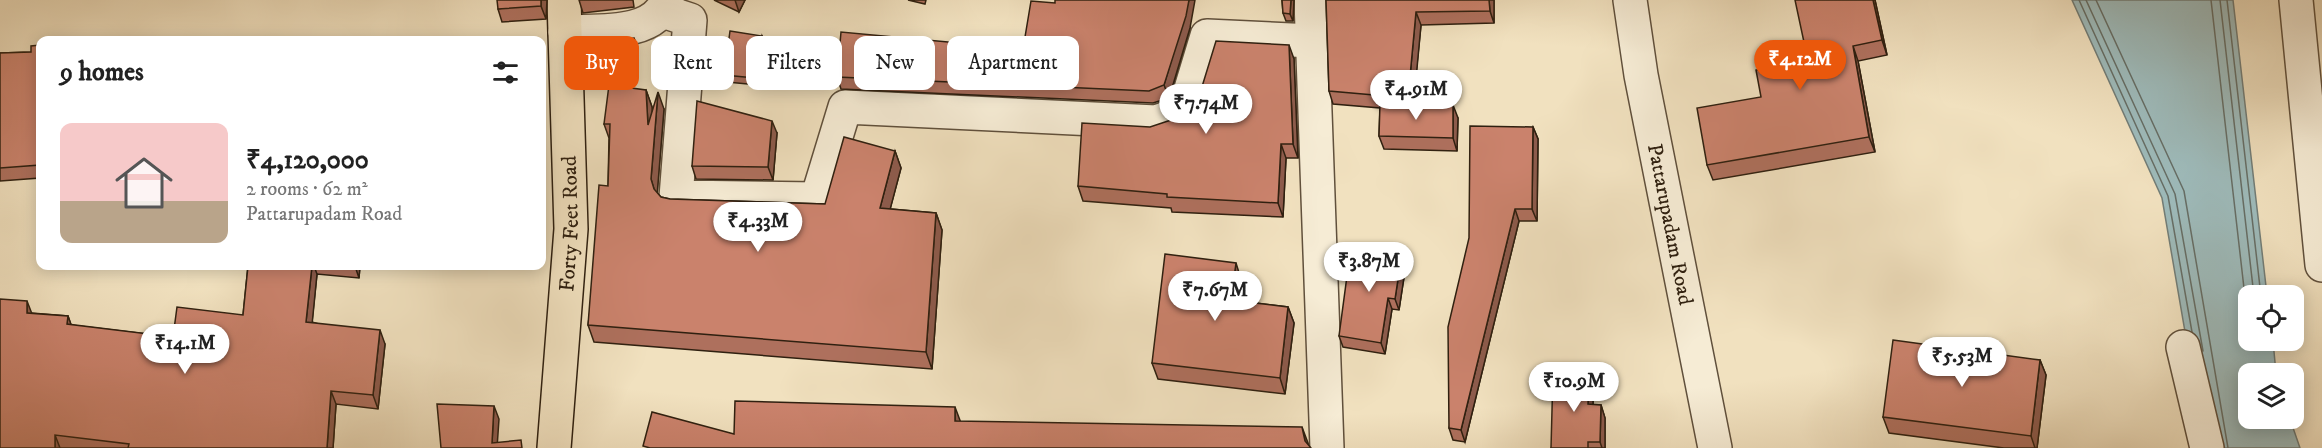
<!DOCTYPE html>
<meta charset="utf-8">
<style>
:root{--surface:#fff;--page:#f6f6f6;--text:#222;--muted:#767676;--accent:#ea580c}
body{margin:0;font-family:"IM FELL DW Pica",serif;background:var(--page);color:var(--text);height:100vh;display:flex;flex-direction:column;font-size:22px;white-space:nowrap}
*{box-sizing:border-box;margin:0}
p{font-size:20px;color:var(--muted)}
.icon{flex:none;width:33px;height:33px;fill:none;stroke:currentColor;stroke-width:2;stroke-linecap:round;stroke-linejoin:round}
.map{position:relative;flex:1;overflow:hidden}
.drawer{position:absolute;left:36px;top:36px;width:510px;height:234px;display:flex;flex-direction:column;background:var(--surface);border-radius:12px;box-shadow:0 3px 15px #0003}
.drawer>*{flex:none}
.top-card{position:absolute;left:564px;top:36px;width:570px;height:54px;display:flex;gap:12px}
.buttons{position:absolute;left:2238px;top:285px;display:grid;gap:12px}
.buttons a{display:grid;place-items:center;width:66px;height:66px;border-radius:12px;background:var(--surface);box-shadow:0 3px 15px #0003;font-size:30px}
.price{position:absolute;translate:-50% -51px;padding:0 14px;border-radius:21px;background:#fff;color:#222;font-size:20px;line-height:39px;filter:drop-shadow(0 2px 3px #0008)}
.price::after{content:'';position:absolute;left:50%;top:36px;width:18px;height:14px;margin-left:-9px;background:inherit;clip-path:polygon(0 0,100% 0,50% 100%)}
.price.active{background:var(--accent);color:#fff}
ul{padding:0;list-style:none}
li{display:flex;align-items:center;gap:18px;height:150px;padding:0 24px}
li span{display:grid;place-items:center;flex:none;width:168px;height:120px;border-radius:12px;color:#555}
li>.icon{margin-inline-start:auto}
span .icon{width:72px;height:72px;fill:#fffc;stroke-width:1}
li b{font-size:26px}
h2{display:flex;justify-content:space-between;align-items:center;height:72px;padding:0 24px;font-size:26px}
.pill{padding:0 21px;border-radius:12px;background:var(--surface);box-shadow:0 3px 15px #0003;font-size:21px;line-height:54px}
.pill.active{background:var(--accent);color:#fff}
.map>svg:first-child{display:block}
</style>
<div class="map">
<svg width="2322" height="448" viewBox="0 0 2322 448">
<rect width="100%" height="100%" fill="#f1e1bf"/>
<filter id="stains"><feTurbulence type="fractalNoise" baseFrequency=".00333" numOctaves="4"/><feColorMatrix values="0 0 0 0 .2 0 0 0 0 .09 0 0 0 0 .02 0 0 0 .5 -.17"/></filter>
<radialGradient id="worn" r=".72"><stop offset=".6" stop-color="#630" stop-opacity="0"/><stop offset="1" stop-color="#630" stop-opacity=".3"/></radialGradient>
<polygon fill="#9ebbbb" stroke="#727d77" stroke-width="1.5" points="2072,0 2233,0 2267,295 2248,296 2248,340 2273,341 2276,373 2248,374 2248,418 2290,419 2300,448 2205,448 2162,198"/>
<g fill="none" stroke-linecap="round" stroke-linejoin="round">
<g stroke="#666e66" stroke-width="1.5">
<polyline points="2079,0 2168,196 2192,332"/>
<polyline points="2086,0 2175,194 2203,351"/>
<polyline points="2096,0 2184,191 2228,448"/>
<polyline points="2211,0 2245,297 2248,307"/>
<polyline points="2220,0 2254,296"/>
<polyline points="2227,0 2261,296"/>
</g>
<g stroke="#60503c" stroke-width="36">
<g id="minor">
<polyline points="1311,0 1327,448"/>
<path id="s1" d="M1630,0L1641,75L1715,448"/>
<polyline points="2296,0 2322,265"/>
<polyline points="663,11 690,20 676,197 817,199 845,107 1156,122 1184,112 1207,36 1313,41"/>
<path d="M565,32C597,30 654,37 667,0"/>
<polyline points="2183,347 2207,448"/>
</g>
</g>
<g stroke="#2f2010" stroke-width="36">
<g id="major">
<path id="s2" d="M554,448L571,229L564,0"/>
</g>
</g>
<use href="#minor" stroke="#f6ecd5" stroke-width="33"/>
<use href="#major" stroke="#f1e1bf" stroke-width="33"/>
</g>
<g fill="#ae705d" stroke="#2f2010" stroke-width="1.5">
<polygon points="547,0 546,19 502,22 498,9"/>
<polygon points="579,0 633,0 634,7 583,13"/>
<polygon points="714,0 745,0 739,12"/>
<polygon points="908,0 926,0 925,4"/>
<polygon points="1282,0 1294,0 1293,21 1286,21 1283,13"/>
<polygon points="1326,0 1494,0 1494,23 1421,25 1413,104 1458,118 1457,151 1384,149 1379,136 1380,108 1333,104 1329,91"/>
<polygon points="1875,0 1887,55 1858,61 1875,152 1713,180 1707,165 1761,97 1808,61"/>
<polygon points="1190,28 1169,98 1153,103 841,89 837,77"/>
<polygon points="762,36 765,43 758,85 727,82 724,75"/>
<polygon points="40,45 40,178 0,181 0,53 31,52"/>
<polygon points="637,45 638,70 598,70 595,63"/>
<polygon points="1294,59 1298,158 1286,158 1283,217 1172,212 1171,208 1083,201 1078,186 1186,115"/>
<polygon points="646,90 652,107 653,110 664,109 657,193 661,197 670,199 825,204 895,151 901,168 890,209 936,213 942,230 932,369 594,342 588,325 608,186 609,138 604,124"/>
<polygon points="1533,127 1538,139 1537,221 1519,221 1465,442 1453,440 1449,428"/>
<polygon points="777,133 773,180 696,179 692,166"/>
<polygon points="1402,253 1406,264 1399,310 1392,309 1385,354 1343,347 1339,336"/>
<polygon points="248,266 360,266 359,278 317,274 312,322 385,344 378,409 336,404 333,448 0,448 32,313 68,316 71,325 173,337 243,315"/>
<polygon points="1241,279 1239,301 1288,307 1294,323 1285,394 1158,379 1152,363"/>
<polygon points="2040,360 2046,375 2037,448 2004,448 1889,433 1883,417"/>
<polygon points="1593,387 1593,405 1601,405 1605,418 1605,448 1551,448"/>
</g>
<g fill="#8d5b4c" stroke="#2f2010" stroke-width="1.5">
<polygon points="541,0 547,0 546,19 541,6"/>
<polygon points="735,0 745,0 739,12"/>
<polygon points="1189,0 1195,0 1190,28 1169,98 1164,85"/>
<polygon points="1291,0 1294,0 1293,21 1290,14"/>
<polygon points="1489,0 1494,0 1494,23 1490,11"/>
<polygon points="1873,0 1875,0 1887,55 1882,40"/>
<polygon points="1416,12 1421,25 1413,111 1408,98"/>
<polygon points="762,36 765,43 758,85 755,78"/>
<polygon points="634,38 637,45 638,70 636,62"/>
<polygon points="1289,45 1294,59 1298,158 1293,144"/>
<polygon points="1853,46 1858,61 1875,152 1869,137"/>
<polygon points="646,90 652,107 654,141 648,125"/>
<polygon points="658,92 664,109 657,196 654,189 651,179"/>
<polygon points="1453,105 1458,118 1457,151 1453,138"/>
<polygon points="772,121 777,133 773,180 768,167"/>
<polygon points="1533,127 1538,139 1537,221 1532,209"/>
<polygon points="1281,144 1286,158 1283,217 1278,203"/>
<polygon points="895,151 901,168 886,225 880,208"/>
<polygon points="1515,209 1519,221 1465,442 1461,430"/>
<polygon points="936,213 942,230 932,369 926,352"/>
<polygon points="1402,253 1406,264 1399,310 1395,299"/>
<polygon points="1236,263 1241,279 1237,316 1231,300"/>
<polygon points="312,266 314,266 317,274 311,335 306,322"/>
<polygon points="355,266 360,266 359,278"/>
<polygon points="1388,298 1392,309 1385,354 1381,343"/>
<polygon points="27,301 32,314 27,313"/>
<polygon points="1288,307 1294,323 1285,394 1280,378"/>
<polygon points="68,316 73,330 67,324"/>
<polygon points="380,330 385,344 378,409 373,395"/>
<polygon points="2040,360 2046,375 2037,448 2035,448 2031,436"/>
<polygon points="1589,374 1593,387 1593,417 1588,404"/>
<polygon points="331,391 336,404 333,448 327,448"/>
<polygon points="1601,405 1605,418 1605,448 1602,448 1600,442"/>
<polygon points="494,406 499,419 497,448 492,443"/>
<polygon points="955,407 961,423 955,421"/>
<polygon points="1302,427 1308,443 1309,448 1305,441"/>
<polygon points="55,435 60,448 55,448"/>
</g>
<g fill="#ca826c" stroke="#2f2010" stroke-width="1.5">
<polygon points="497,0 541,0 541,6 498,9"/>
<polygon points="1055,0 1189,0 1186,16 1164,85 1149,91 837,77 841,32 1023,49 1031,1 1055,3"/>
<polygon points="1282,0 1291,0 1290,14 1283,13"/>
<polygon points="1326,0 1489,0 1490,11 1416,12 1408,98 1329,91"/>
<polygon points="1795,0 1873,0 1882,40 1853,46 1869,137 1707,165 1697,108 1761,97 1756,70 1808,61"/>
<polygon points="730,31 762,36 755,78 724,75"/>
<polygon points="634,38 636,62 595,63 592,43"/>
<polygon points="1216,41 1289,45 1293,144 1281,144 1278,203 1167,197 1167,194 1078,186 1082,123 1150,127 1186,115 1197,103"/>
<polygon points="40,45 40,165 0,168 0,53 31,52 31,46"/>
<polygon points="609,85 646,90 648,125 658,92 651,179 654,189 661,197 670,199 825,204 844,137 895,151 880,208 936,213 926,352 588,325 599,185 608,186 610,124 604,124"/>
<polygon points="697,101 772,121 768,167 692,166"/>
<polygon points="1380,103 1453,105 1453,138 1379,136"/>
<polygon points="1470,126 1533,127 1532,209 1515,209 1461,430 1449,428 1448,327 1469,238"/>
<polygon points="1351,246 1402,253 1395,299 1388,298 1381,343 1339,336"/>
<polygon points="1165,254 1236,263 1231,300 1288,307 1280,378 1152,363"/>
<polygon points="248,266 312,266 306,322 380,330 373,395 331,391 327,448 128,448 129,444 55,435 55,448 0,448 0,299 27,301 27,313 68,316 67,324 173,337 177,307 243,315"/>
<polygon points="1893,340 2040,360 2031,436 1883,417"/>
<polygon points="1553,373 1589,374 1588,404 1601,405 1600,442 1588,442 1588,448 1551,448"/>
<polygon points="735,401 955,407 955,421 1302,427 1305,441 1311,448 650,448 643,446 652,412 734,434"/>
<polygon points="437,404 494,406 492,443 521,440 522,448 441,448"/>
</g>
<g text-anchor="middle" stroke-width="4.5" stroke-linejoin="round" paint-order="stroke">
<g font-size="21" fill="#2f2010" stroke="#f6ecd5">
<text dy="7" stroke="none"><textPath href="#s2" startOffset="225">Forty Feet Road</textPath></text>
<text dy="7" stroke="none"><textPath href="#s1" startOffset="228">Pattarupadam Road</textPath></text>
</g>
</g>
<rect width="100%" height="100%" filter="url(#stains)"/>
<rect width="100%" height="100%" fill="url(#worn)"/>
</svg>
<div class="buttons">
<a><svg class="icon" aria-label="locate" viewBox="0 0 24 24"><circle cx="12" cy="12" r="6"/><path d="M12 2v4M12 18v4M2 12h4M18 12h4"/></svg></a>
<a><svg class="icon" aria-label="layers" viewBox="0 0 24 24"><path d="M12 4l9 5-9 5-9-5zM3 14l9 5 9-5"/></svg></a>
</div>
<b class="price active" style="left:1800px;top:91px">₹4.12M</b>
<b class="price" style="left:1416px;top:121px">₹4.91M</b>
<b class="price" style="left:1206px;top:135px">₹7.74M</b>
<b class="price" style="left:758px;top:253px">₹4.33M</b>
<b class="price" style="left:1369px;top:293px">₹3.87M</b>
<b class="price" style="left:1215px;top:322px">₹7.67M</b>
<b class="price" style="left:185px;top:375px">₹14.1M</b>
<b class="price" style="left:1962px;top:388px">₹5.53M</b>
<b class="price" style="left:1574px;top:413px">₹10.9M</b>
<div class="top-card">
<a class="pill active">Buy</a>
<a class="pill">Rent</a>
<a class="pill">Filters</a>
<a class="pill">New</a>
<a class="pill">Apartment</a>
</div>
<section class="drawer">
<h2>9 homes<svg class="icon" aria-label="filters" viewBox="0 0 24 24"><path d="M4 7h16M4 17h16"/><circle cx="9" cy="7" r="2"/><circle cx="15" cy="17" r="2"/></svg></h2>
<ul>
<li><span style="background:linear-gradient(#f6c9c9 65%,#b9a48a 0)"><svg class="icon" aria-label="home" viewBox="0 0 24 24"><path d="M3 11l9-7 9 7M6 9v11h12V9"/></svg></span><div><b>₹4,120,000</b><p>2 rooms · 62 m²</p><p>Pattarupadam Road</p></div></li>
</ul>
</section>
</div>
